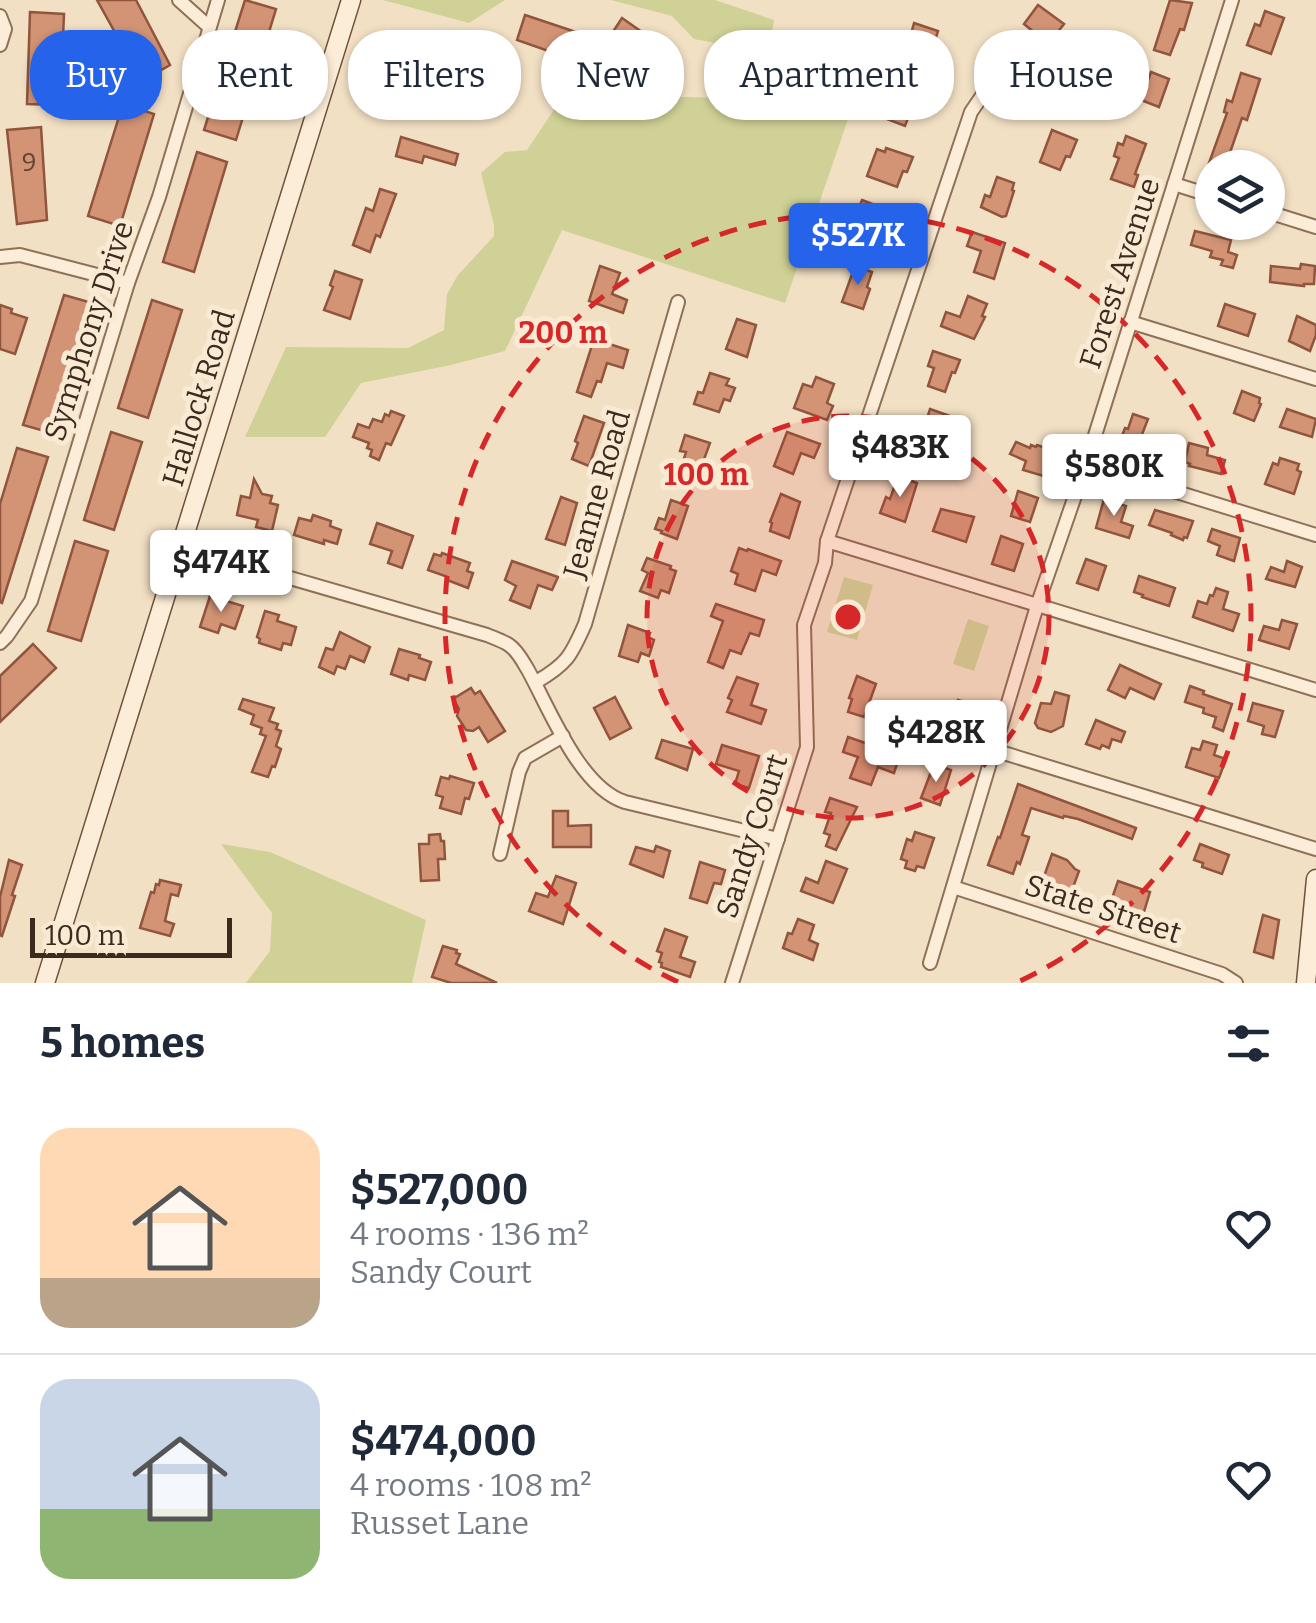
<!DOCTYPE html>
<meta charset="utf-8">
<style>
:root{--surface:#fff;--page:#f6f6f7;--text:#1f2937;--muted:#747a83;--line:#e0e1e3;--accent:#2563eb}
body{margin:0;font-family:Bitter,serif;background:var(--page);color:var(--text);height:100vh;display:flex;flex-direction:column;font-size:38px;white-space:nowrap}
*{box-sizing:border-box;margin:0}
p{font-size:32px;color:var(--muted)}
.icon{flex:none;width:55px;height:55px;fill:none;stroke:currentColor;stroke-width:2;stroke-linecap:round;stroke-linejoin:round}
.map{position:relative;height:983px;overflow:hidden}
.sheet{display:flex;flex-direction:column;background:var(--surface);flex:1}
.sheet>*{flex:none}
.hud{position:absolute;left:30px;top:30px;width:1258px;height:90px;display:flex;gap:20px}
.buttons{position:absolute;left:1195px;top:150px;display:grid;gap:20px}
.buttons a{display:grid;place-items:center;width:90px;height:90px;border-radius:50%;background:var(--surface);box-shadow:0 2px 8px #0004;font-size:50px}
.scale{position:absolute;left:30px;bottom:25px;width:202px;box-sizing:border-box;padding-left:10px;border:5px solid #3d2a1e;border-top:0;font-size:28px;line-height:35px;white-space:nowrap;color:#3d2a1e;-webkit-text-stroke:8px #f9ead4;paint-order:stroke}
.price{position:absolute;translate:-50% -85px;padding:0 22px;border-radius:10px;background:#fff;color:#222;font-size:32px;line-height:65px;filter:drop-shadow(0 2px 5px #0008)}
.price::after{content:'';position:absolute;left:50%;top:60px;width:30px;height:22px;margin-left:-15px;background:inherit;clip-path:polygon(0 0,100% 0,50% 100%)}
.price.selected{background:var(--accent);color:#fff}
ul{padding:0;list-style:none}
li{display:flex;align-items:center;gap:30px;height:250px;padding:0 40px}
li+li{border-top:2px solid var(--line)}
li span{display:grid;place-items:center;flex:none;width:280px;height:200px;border-radius:30px;color:#555}
li>.icon{margin-inline-start:auto}
span .icon{width:120px;height:120px;fill:#fffc;stroke-width:1}
li b{font-size:42px}
h2{display:flex;justify-content:space-between;align-items:center;height:120px;padding:0 40px;font-size:42px}
.pill{padding:0 35px;border-radius:40px;background:var(--surface);box-shadow:0 2px 8px #0004;font-size:35px;line-height:90px}
.pill.selected{background:var(--accent);color:#fff}
.map>svg:first-child{display:block}
</style>
<div class="map">
<svg width="1316" height="983" viewBox="0 0 1316 983">
<rect width="100%" height="100%" fill="#f2e0c4"/>
<g fill="#d0d196">
<polygon points="383,0 505,0 469,23"/>
<polygon points="611,0 715,0 774,20 766,71 831,98 872,49 785,303 562,230 505,351 451,365 361,383 325,437 245,437 286,347 408,348 444,330 447,294 458,275 494,236 494,225 481,173 505,152 527,150 561,99 590,75 613,82 642,96 730,98 753,50 694,39 672,16"/>
<polygon points="844,577 873,585 857,640 827,632"/>
<polygon points="968,619 989,626 974,671 953,664"/>
<polygon points="221,844 270,852 426,920 412,983 246,983 270,951 272,913"/>
</g>
<g fill="#d39476" stroke="#90553c" stroke-width="2.5">
<polygon points="97,0 136,0 170,65 142,81"/>
<polygon points="245,0 276,9 236,140 204,130"/>
<polygon points="1170,0 1192,3 1184,30 1180,29 1170,55 1154,50"/>
<polygon points="1038,5 1064,24 1045,48 1031,38 1035,33 1024,24"/>
<polygon points="1265,11 1284,18 1271,54 1247,45 1255,24 1260,26"/>
<polygon points="30,12 64,14 60,105 27,104"/>
<polygon points="525,15 597,39 588,65 517,40"/>
<polygon points="622,18 652,39 647,47 657,54 653,60 658,63 645,81 637,75 639,72 603,47"/>
<polygon points="914,23 938,31 933,47 928,45 921,65 904,59"/>
<polygon points="814,43 820,50 824,47 833,57 827,62 834,69 820,81 808,67 806,69 796,58"/>
<polygon points="1068,69 1088,69 1088,85 1098,85 1098,96 1090,96 1090,102 1067,102"/>
<polygon points="1151,72 1169,79 1159,107 1141,100"/>
<polygon points="1241,73 1260,79 1247,120 1242,118 1225,167 1209,163 1227,113 1224,112 1227,100 1232,102"/>
<polygon points="900,85 933,97 928,111 913,105 905,126 887,119"/>
<polygon points="123,104 154,114 120,226 88,216"/>
<polygon points="41,127 47,220 17,224 7,130"/>
<polygon points="1052,130 1077,140 1070,157 1066,156 1060,170 1040,162"/>
<polygon points="1126,136 1146,144 1135,174 1138,175 1134,187 1111,179 1119,158 1114,156 1118,143 1123,145"/>
<polygon points="401,137 458,154 455,165 424,156 422,163 396,156"/>
<polygon points="886,148 913,157 907,172 903,171 897,187 867,176 877,149 885,152"/>
<polygon points="197,152 227,162 194,272 163,262"/>
<polygon points="997,177 1014,183 1012,190 1014,191 1006,216 1002,217 981,207 985,195 990,197"/>
<polygon points="380,189 396,194 380,237 376,235 370,252 353,245 366,208 373,211"/>
<polygon points="862,200 880,207 873,224 889,230 881,250 848,237 854,220 848,217 852,208 858,210"/>
<polygon points="1195,231 1231,240 1228,252 1237,255 1233,268 1221,265 1223,260 1210,257 1212,251 1191,245"/>
<polygon points="972,232 1005,243 994,279 974,272 981,251 967,246"/>
<polygon points="1301,264 1315,266 1314,284 1304,284 1304,286 1270,282 1271,266 1300,269"/>
<polygon points="600,266 620,273 612,294 627,300 623,313 589,301"/>
<polygon points="855,266 872,272 867,287 870,289 863,309 842,302"/>
<polygon points="335,271 362,280 350,319 324,310 333,287 330,285"/>
<polygon points="64,295 96,304 55,434 23,425"/>
<polygon points="968,296 987,304 982,316 985,317 974,339 941,326 946,312 960,317"/>
<polygon points="152,300 182,310 148,418 118,408"/>
<polygon points="1225,304 1255,314 1248,336 1218,326"/>
<polygon points="0,305 12,309 11,313 27,318 15,354 0,349"/>
<polygon points="1297,316 1316,325 1316,335 1310,351 1289,341"/>
<polygon points="737,319 756,325 747,357 726,349"/>
<polygon points="594,339 628,350 623,368 607,363 601,382 597,381 591,397 577,392"/>
<polygon points="933,351 960,360 955,373 952,372 945,392 928,386 934,368 928,366"/>
<polygon points="710,373 729,379 726,385 735,388 730,401 724,399 719,412 694,404 698,392 703,393"/>
<polygon points="816,377 834,384 827,403 833,406 827,420 794,408 803,384 812,387"/>
<polygon points="1242,391 1260,398 1259,403 1261,404 1254,421 1234,413"/>
<polygon points="930,409 950,416 937,453 904,442 909,426 923,431"/>
<polygon points="1287,409 1316,419 1312,437 1280,427"/>
<polygon points="391,411 404,416 391,445 386,443 379,460 370,456 372,450 367,448 369,443 353,437 358,424 369,428 373,419 382,422 385,414 389,416"/>
<polygon points="1133,414 1148,419 1136,450 1119,444 1125,428 1128,429"/>
<polygon points="584,416 604,423 589,466 572,459 578,443 575,441"/>
<polygon points="111,432 142,442 114,530 84,520"/>
<polygon points="787,432 820,444 814,458 801,453 793,474 774,466"/>
<polygon points="685,435 710,443 699,473 681,468 686,452 680,451"/>
<polygon points="1016,442 1030,448 1031,445 1036,447 1037,445 1055,451 1047,477 1023,470 1026,461 1010,454"/>
<polygon points="1189,443 1208,448 1207,455 1225,460 1221,474 1189,466 1190,464 1185,462"/>
<polygon points="17,448 48,457 2,603 0,602 0,504"/>
<polygon points="1280,458 1299,464 1297,470 1301,472 1294,494 1265,484 1273,463 1278,465"/>
<polygon points="898,476 917,483 905,522 880,513 886,497 890,499"/>
<polygon points="254,479 262,494 272,496 270,503 278,505 272,531 256,527 258,520 237,515 241,496 250,498"/>
<polygon points="1018,491 1038,498 1030,522 1011,516"/>
<polygon points="781,494 800,502 789,538 770,531 772,523 770,522"/>
<polygon points="561,497 577,503 565,545 546,539"/>
<polygon points="1104,499 1126,506 1121,522 1133,526 1129,538 1096,528"/>
<polygon points="671,500 688,506 677,539 661,533 662,531 655,529 659,518 665,520"/>
<polygon points="941,509 974,517 966,542 933,531"/>
<polygon points="1155,510 1193,521 1187,538 1184,537 1183,540 1171,535 1172,533 1149,525"/>
<polygon points="313,515 331,521 330,526 341,530 337,544 324,540 324,544 294,535 299,518 311,521"/>
<polygon points="377,523 413,536 402,568 388,563 392,551 370,544"/>
<polygon points="1212,529 1240,538 1234,561 1217,555 1220,546 1208,541"/>
<polygon points="1001,536 1023,544 1014,571 992,564"/>
<polygon points="75,541 108,551 81,641 48,631"/>
<polygon points="739,548 747,551 748,549 781,561 776,575 762,570 755,591 735,584 738,574 731,571"/>
<polygon points="442,553 470,563 467,571 473,573 468,588 447,580 448,577 428,570 434,554 441,556"/>
<polygon points="647,558 671,566 670,569 676,571 669,593 661,590 658,598 640,591 648,573 642,570"/>
<polygon points="1086,559 1106,566 1098,590 1077,583"/>
<polygon points="512,561 558,577 552,590 538,585 530,608 510,600 516,586 505,580"/>
<polygon points="1287,561 1302,567 1295,587 1266,579 1271,567 1284,572"/>
<polygon points="1139,576 1175,588 1169,606 1142,597 1143,595 1134,592"/>
<polygon points="1216,588 1228,592 1223,609 1239,614 1233,631 1193,617 1198,601 1207,604 1210,595 1213,596"/>
<polygon points="210,596 243,606 235,629 221,624 218,633 200,627"/>
<polygon points="716,604 764,620 759,636 750,633 741,654 730,650 723,668 708,662 723,621 711,616"/>
<polygon points="265,611 279,615 277,621 296,627 291,645 283,643 281,650 259,643 260,639 257,637"/>
<polygon points="1282,620 1297,624 1289,649 1259,640 1264,626 1279,630"/>
<polygon points="628,625 650,633 648,637 654,640 649,656 641,653 638,662 619,656"/>
<polygon points="340,632 370,647 364,662 350,656 345,669 337,666 334,674 319,667 326,648 333,650"/>
<polygon points="33,644 56,668 0,722 0,676"/>
<polygon points="399,649 420,655 419,658 431,662 425,680 409,675 408,680 391,674"/>
<polygon points="1120,665 1161,684 1154,699 1130,688 1125,698 1108,690"/>
<polygon points="857,676 876,684 864,717 848,712 852,699 849,698"/>
<polygon points="737,677 758,684 751,705 766,710 761,724 727,712 732,700 728,698"/>
<polygon points="1190,686 1204,691 1203,694 1232,704 1223,731 1213,727 1216,717 1203,713 1204,708 1185,702"/>
<polygon points="471,688 475,694 480,691 505,731 488,742 479,727 473,731 466,730 457,716 459,709 453,699"/>
<polygon points="1055,692 1069,696 1063,726 1051,732 1038,728 1035,723 1041,703 1051,704"/>
<polygon points="615,697 631,728 610,739 594,708"/>
<polygon points="243,699 274,708 269,721 278,724 276,729 281,731 276,746 281,749 275,767 272,766 268,777 252,772 266,736 260,734 262,728 251,724 254,715 239,709"/>
<polygon points="958,700 976,705 966,738 950,733"/>
<polygon points="1253,703 1283,711 1275,737 1262,734 1264,726 1248,721"/>
<polygon points="1096,720 1125,732 1121,742 1112,739 1109,748 1102,745 1100,749 1086,744"/>
<polygon points="848,737 900,755 894,773 878,767 871,785 850,778 858,757 843,752"/>
<polygon points="662,740 693,749 687,770 656,758"/>
<polygon points="1203,741 1217,745 1214,755 1226,759 1219,778 1186,767 1192,748 1200,750"/>
<polygon points="722,745 759,756 749,788 735,784 739,771 716,764"/>
<polygon points="934,764 951,770 940,805 921,798"/>
<polygon points="450,776 474,783 469,799 465,798 461,814 440,808 443,797 436,795 441,777 449,779"/>
<polygon points="1018,784 1136,828 1132,839 1078,819 1064,816 1063,818 1031,808 1022,835 1029,837 1020,864 1017,862 1013,874 988,865 998,837 1000,838"/>
<polygon points="830,798 857,807 836,850 826,846 830,835 824,833 831,813 825,812"/>
<polygon points="553,811 568,811 568,826 591,825 591,847 553,847"/>
<polygon points="915,832 934,838 924,868 917,866 915,871 905,868 907,861 901,859 907,839 912,841"/>
<polygon points="440,834 441,841 444,841 445,859 438,859 439,880 421,881 419,844 429,844 429,835"/>
<polygon points="1200,844 1229,855 1222,874 1202,867 1203,863 1194,860"/>
<polygon points="656,846 670,851 663,877 630,864 636,847 654,852"/>
<polygon points="1052,854 1067,860 1075,869 1079,871 1071,893 1042,882"/>
<polygon points="9,860 22,865 12,895 15,896 2,936 0,935 0,897"/>
<polygon points="826,861 847,869 833,903 801,891 806,878 818,883"/>
<polygon points="700,862 725,870 721,884 714,883 707,903 690,898"/>
<polygon points="556,876 576,883 563,924 529,911 536,893 548,897"/>
<polygon points="160,880 181,885 178,896 171,894 165,921 174,924 170,936 140,928 151,892 154,893 156,884 159,885"/>
<polygon points="1118,881 1150,892 1143,915 1110,904"/>
<polygon points="1263,915 1279,920 1273,958 1254,952"/>
<polygon points="798,919 814,925 809,940 818,944 813,960 783,948 788,933 792,934"/>
<polygon points="665,929 687,937 680,957 695,962 690,977 661,967 662,963 659,962 662,953 657,951"/>
<polygon points="443,946 457,950 456,953 460,954 456,964 497,983 451,983 432,977"/>
</g>
<g fill="none" stroke-linecap="round" stroke-linejoin="round">
<g stroke="#8f7058" stroke-width="16">
<g id="street">
<polyline points="179,0 208,26"/>
<polyline points="0,16 5,29 0,45"/>
<polyline points="1174,184 1212,196"/>
<polyline points="1268,212 1316,227"/>
<polyline points="0,257 20,255 128,283"/>
<polyline points="1130,322 1316,379"/>
<polyline points="1086,464 1316,535"/>
<polyline points="827,541 1316,690"/>
<path d="M183,547L487,635C494,638 503,641 509,645C518,651 523,662 528,670C550,710 580,788 625,802L778,839"/>
<polyline points="0,643 7,636 31,601 128,283 159,197 218,0"/>
<path d="M536,682C567,664 571,656 585,624L678,302"/>
<polyline points="994,750 1316,849"/>
<polyline points="500,854 519,772 525,758 563,736"/>
<polyline points="953,887 1222,974 1236,983"/>
<polyline points="930,963 1037,606 1086,464 1232,0"/>
<polyline points="732,983 807,747 804,625 825,563 827,541 971,112 995,77"/>
</g>
</g>
<g stroke="#70513b" stroke-width="21">
<g id="secondary">
<polyline points="45,983 351,0"/>
<polyline points="1306,983 1316,879"/>
</g>
</g>
<use href="#street" stroke="#fcedd8" stroke-width="12"/>
<use href="#secondary" stroke="#fcedd8" stroke-width="18"/>
</g>
<circle cx="848" cy="617" r="201" fill="#d62828" fill-opacity=".12"/>
<g fill="none" stroke="#d62828" stroke-width="5" stroke-dasharray="18 12">
<circle cx="848" cy="617" r="201"/>
<path d="M678 982A403 403 0 1 1 1018 982"/>
</g>
<g text-anchor="middle" stroke-width="10" stroke-linejoin="round" paint-order="stroke">
<g font-size="25" fill="#624434">
<text x="29" y="171">9</text>
</g>
<g font-size="30" fill="#3d2a1e" stroke="#f9ead4">
<text transform="translate(1120 273) rotate(-72)" y="10">Forest Avenue</text>
<text transform="translate(89 331) rotate(-72)" y="10">Symphony Drive</text>
<text transform="translate(199 398) rotate(-73)" y="10">Hallock Road</text>
<text transform="translate(597 494) rotate(-74)" y="10">Jeanne Road</text>
<text transform="translate(752 836) rotate(-72)" y="10">Sandy Court</text>
<text transform="translate(1103 909) rotate(18)" y="10">State Street</text>
</g>
</g>
<circle cx="848" cy="617" r="15" fill="#d62828" stroke="#f9ead4" stroke-width="5"/>
<g font-size="30" text-anchor="middle" font-weight="bold" fill="#d62828" stroke="#f9ead4" stroke-width="10" stroke-linejoin="round" paint-order="stroke">
<text x="563" y="343">200 m</text>
<text x="706" y="485">100 m</text>
</g>
</svg>
<div class="buttons">
<a><svg class="icon" aria-label="layers" viewBox="0 0 24 24"><path d="M12 4l9 5-9 5-9-5zM3 14l9 5 9-5"/></svg></a>
</div>
<div class="scale">100 m</div>
<b class="price selected" style="left:858px;top:288px">$527K</b>
<b class="price" style="left:900px;top:500px">$483K</b>
<b class="price" style="left:1114px;top:519px">$580K</b>
<b class="price" style="left:221px;top:615px">$474K</b>
<b class="price" style="left:936px;top:785px">$428K</b>
<div class="hud">
<a class="pill selected">Buy</a>
<a class="pill">Rent</a>
<a class="pill">Filters</a>
<a class="pill">New</a>
<a class="pill">Apartment</a>
<a class="pill">House</a>
</div>
</div>
<section class="sheet">
<h2>5 homes<svg class="icon" aria-label="filters" viewBox="0 0 24 24"><path d="M4 7h16M4 17h16"/><circle cx="9" cy="7" r="2"/><circle cx="15" cy="17" r="2"/></svg></h2>
<ul>
<li><span style="background:linear-gradient(#ffd9b3 75%,#b9a48a 0)"><svg class="icon" aria-label="home" viewBox="0 0 24 24"><path d="M3 11l9-7 9 7M6 9v11h12V9"/></svg></span><div><b>$527,000</b><p>4 rooms · 136 m²</p><p>Sandy Court</p></div><svg class="icon" aria-label="heart" viewBox="0 0 24 24"><path d="M12 20l-8-8c-3-5 5-10 8-4 3-6 11-1 8 4z"/></svg></li>
<li><span style="background:linear-gradient(#c9d6e8 65%,#8fb573 0)"><svg class="icon" aria-label="home" viewBox="0 0 24 24"><path d="M3 11l9-7 9 7M6 9v11h12V9"/></svg></span><div><b>$474,000</b><p>4 rooms · 108 m²</p><p>Russet Lane</p></div><svg class="icon" aria-label="heart" viewBox="0 0 24 24"><path d="M12 20l-8-8c-3-5 5-10 8-4 3-6 11-1 8 4z"/></svg></li>
</ul>
</section>
